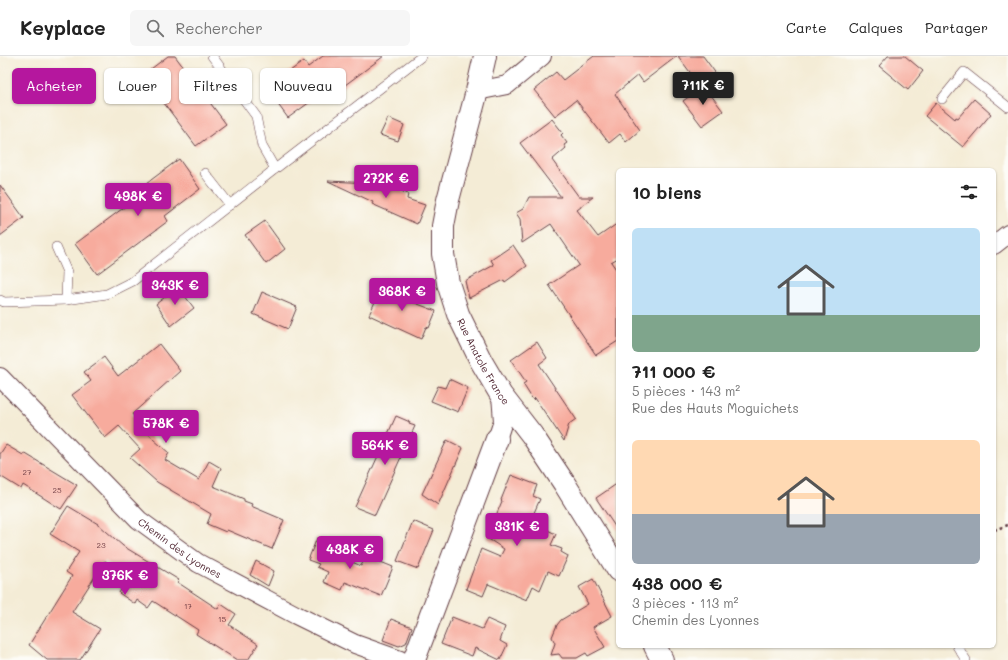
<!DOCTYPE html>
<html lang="fr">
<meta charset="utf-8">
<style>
:root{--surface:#fff;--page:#f6f6f6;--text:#222;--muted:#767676;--line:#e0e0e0;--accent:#b5179e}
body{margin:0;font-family:Mali,sans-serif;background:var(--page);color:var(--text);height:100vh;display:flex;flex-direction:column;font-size:15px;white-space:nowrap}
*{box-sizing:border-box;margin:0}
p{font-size:13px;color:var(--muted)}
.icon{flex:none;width:22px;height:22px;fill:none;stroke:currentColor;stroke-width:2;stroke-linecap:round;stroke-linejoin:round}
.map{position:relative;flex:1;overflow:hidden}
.panel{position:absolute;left:616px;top:112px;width:380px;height:480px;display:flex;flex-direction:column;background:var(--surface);border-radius:6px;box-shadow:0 1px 3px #0004}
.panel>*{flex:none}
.banner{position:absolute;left:12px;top:12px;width:380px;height:36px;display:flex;gap:8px}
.price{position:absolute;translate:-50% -34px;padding:0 9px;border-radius:4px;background:var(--accent);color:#fff;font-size:13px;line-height:26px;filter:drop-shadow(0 1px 2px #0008)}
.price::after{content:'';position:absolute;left:50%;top:24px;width:12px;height:9px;margin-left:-6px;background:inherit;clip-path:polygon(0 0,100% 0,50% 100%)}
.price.active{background:#222;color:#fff}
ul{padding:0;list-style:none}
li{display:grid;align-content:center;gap:8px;height:212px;padding:0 16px}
li span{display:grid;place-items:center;height:124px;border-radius:6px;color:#555}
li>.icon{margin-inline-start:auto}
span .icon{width:72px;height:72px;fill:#fffc;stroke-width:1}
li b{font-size:17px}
h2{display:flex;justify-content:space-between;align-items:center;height:48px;padding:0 16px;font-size:17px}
.pill{padding:0 14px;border-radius:6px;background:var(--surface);box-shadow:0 1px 3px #0004;font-size:14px;line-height:36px}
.pill.active{background:var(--accent);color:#fff}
header{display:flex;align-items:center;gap:24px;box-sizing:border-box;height:56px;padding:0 20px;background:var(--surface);border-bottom:1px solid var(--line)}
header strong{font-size:19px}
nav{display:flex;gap:22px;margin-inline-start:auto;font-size:14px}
.search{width:280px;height:36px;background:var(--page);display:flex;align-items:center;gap:10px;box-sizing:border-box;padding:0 14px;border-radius:6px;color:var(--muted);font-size:15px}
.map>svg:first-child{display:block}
</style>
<header>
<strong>Keyplace</strong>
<div class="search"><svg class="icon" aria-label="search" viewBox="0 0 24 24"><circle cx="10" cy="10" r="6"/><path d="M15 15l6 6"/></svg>Rechercher</div>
<nav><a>Carte</a><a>Calques</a><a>Partager</a></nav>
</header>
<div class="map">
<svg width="1008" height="604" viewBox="0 0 1008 604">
<rect width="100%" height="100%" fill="#fdfcf7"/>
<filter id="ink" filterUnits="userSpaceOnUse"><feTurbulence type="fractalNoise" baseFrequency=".025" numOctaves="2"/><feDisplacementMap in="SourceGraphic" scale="8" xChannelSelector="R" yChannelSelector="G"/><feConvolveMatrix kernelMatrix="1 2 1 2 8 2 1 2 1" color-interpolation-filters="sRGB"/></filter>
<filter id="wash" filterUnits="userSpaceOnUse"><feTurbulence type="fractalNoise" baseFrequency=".012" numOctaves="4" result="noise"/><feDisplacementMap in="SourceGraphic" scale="16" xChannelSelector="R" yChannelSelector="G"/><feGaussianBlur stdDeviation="0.9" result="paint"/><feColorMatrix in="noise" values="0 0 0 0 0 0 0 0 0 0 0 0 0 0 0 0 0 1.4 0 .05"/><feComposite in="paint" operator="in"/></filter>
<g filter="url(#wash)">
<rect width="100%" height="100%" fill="#f4ecd6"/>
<g id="blocks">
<g fill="#f7ab9d">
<polygon points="168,0 175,0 226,68 196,90 143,19"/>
<polygon points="323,0 384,0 329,41 325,35 288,62 266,32 304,5 308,11"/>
<polygon points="594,0 677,0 643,26 638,19 615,38 640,74 626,86 620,78 609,87 576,44 555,60 534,34 556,16 563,24"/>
<polygon points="678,0 703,0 717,19 701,31"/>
<polygon points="888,0 905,0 923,15 908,34 879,10"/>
<polygon points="704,30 723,55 702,70 683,45"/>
<polygon points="974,43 991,58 963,91 925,60 936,47 955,63 956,61 958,62"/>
<polygon points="388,62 404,69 398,85 380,79"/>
<polygon points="552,63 563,77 561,79 567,87 564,89 566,92 552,104 579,141 593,141 581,150 581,151 577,154 598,181 618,167 618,202 611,206 618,216 618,285 596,299 549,229 579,209 551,168 522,187 520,163 516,157 523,153 529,141 561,141 520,87"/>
<polygon points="179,103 200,133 165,160 168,165 97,218 75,188 146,135 143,130"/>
<polygon points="328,125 392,128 399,131 403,136 408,138 407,143 425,149 417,168 372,148 373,146"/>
<polygon points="0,129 24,162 0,180"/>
<polygon points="265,165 285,193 266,208 245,179"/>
<polygon points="513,189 527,210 505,226 504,224 469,242 465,225 494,209 491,204"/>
<polygon points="386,227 409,237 408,240 412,241 410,245 436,255 429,272 426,271 421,283 369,259 379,237 382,238"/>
<polygon points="178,231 194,252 171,270 156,248"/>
<polygon points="262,236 297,251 288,273 253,258"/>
<polygon points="537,286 547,302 539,308 576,363 569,368 564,385 535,342 533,344 523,328 526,326 511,304"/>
<polygon points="159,288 180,315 132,358 153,383 169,397 165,404 199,424 209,405 221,412 213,430 244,443 244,445 252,448 251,450 284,464 272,493 227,474 226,476 207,468 211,458 157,426 130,402 140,393 119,370 105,382 72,339 91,325 84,316 104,301 118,320"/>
<polygon points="449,323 468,332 458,356 431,345 438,330 445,332"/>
<polygon points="396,360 410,366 409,368 415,370 375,459 355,451"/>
<polygon points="447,384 463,392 438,449 422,438"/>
<polygon points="6,389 23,399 24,397 77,429 61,453 23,429 21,433 0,420 0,398"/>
<polygon points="511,419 537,429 533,440 540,443 530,466 556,478 551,489 562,493 561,496 568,500 559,520 548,515 540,534 533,530 527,544 488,528 483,540 466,533 481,493 500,501 504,493 487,482 502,445 501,444"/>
<polygon points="618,427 618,475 596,442"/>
<polygon points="68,450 98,468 123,490 179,524 177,526 218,553 221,548 236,558 229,569 258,588 248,604 237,604 196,578 198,574 153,545 148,552 137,544 135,548 119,537 129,521 105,505 72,556 100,573 80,604 47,604 29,589 72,520 66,516 79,496 50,478"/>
<polygon points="413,465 434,474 418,513 397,505"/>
<polygon points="317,482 335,489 332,497 361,510 366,500 393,511 381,540 345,526 342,534 324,526 328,516 317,511 319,508 308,504"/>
<polygon points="256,505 274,515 268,530 250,519"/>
<polygon points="593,523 612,560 593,571 605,591 588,600 586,597 577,602 562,602 559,598 551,599 555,587 552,581 557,569 561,564 588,548 579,531"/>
<polygon points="452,561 482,573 487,563 505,571 500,585 507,589 500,604 475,592 472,600 441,588"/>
<polygon points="391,563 412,571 406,587 399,590 383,584"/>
</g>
</g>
</g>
<g filter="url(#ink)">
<use href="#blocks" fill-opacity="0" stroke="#643e45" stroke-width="1"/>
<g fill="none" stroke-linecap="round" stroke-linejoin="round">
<g stroke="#643e45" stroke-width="10">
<g id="service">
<polyline points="212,0 256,60 262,90 275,113"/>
<polyline points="942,43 964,16 1008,51"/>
<polyline points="205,117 230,149"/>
<polyline points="56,191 67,216 66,244"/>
<polyline points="0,244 4,246 66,244 107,238 133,225 275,113 422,0"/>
<polyline points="957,590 966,604"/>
</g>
</g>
<g stroke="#643e45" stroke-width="20">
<g id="minor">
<polyline points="477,35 507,29 542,0"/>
<polyline points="994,189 1008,178"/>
<path id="s1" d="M0,321L139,464L198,507L296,559L355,588L400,604"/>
<polyline points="497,383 503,365 501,339"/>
</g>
</g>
<g stroke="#643e45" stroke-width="24">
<g id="tertiary">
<path id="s2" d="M485,0L477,35L448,144L443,170V198L448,227L458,258L481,305L501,339L532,379L564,427L618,514"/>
<polyline points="655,590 662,604"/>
<polyline points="414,604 497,383"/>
</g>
</g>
<polyline stroke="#643e45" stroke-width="2.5" stroke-dasharray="3 3" stroke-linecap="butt" points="994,474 1008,469"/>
<use href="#service" stroke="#fff" stroke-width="9"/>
<use href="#minor" stroke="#fff" stroke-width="18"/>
<use href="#tertiary" stroke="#fff" stroke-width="22"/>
</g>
</g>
<g text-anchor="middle" stroke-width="4" stroke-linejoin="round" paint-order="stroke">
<g font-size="8" fill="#754248">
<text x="27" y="419">27</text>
<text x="57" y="437">25</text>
<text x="101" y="492">23</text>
<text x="188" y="553">17</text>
<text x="222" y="566">15</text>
</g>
<g font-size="10" fill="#4a1f2b" stroke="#fdfcf7">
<text dy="4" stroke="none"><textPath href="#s2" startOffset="319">Rue Anatole France</textPath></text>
<text dy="4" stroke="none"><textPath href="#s1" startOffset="249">Chemin des Lyonnes</textPath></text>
</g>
</g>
</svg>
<b class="price active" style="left:703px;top:50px">711K €</b>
<b class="price" style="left:386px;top:143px">272K €</b>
<b class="price" style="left:138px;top:161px">498K €</b>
<b class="price" style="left:175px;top:250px">343K €</b>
<b class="price" style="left:402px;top:256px">368K €</b>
<b class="price" style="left:166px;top:388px">578K €</b>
<b class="price" style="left:385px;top:410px">564K €</b>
<b class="price" style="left:517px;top:491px">331K €</b>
<b class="price" style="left:350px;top:514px">438K €</b>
<b class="price" style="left:125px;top:540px">376K €</b>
<div class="banner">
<a class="pill active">Acheter</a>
<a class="pill">Louer</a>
<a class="pill">Filtres</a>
<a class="pill">Nouveau</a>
</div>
<section class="panel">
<h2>10 biens<svg class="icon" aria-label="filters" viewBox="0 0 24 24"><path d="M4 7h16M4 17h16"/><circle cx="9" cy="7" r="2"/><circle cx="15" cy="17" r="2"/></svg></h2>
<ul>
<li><span style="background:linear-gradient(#bfe0f5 70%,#7fa58c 0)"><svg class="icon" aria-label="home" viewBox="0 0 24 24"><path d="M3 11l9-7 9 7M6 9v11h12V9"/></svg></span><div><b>711 000 €</b><p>5 pièces · 143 m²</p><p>Rue des Hauts Moguichets</p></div></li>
<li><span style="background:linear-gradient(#ffd9b3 60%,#9aa5b1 0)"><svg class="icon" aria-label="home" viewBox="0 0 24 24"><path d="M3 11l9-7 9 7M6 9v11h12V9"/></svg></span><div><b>438 000 €</b><p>3 pièces · 113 m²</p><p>Chemin des Lyonnes</p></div></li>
</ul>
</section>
</div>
